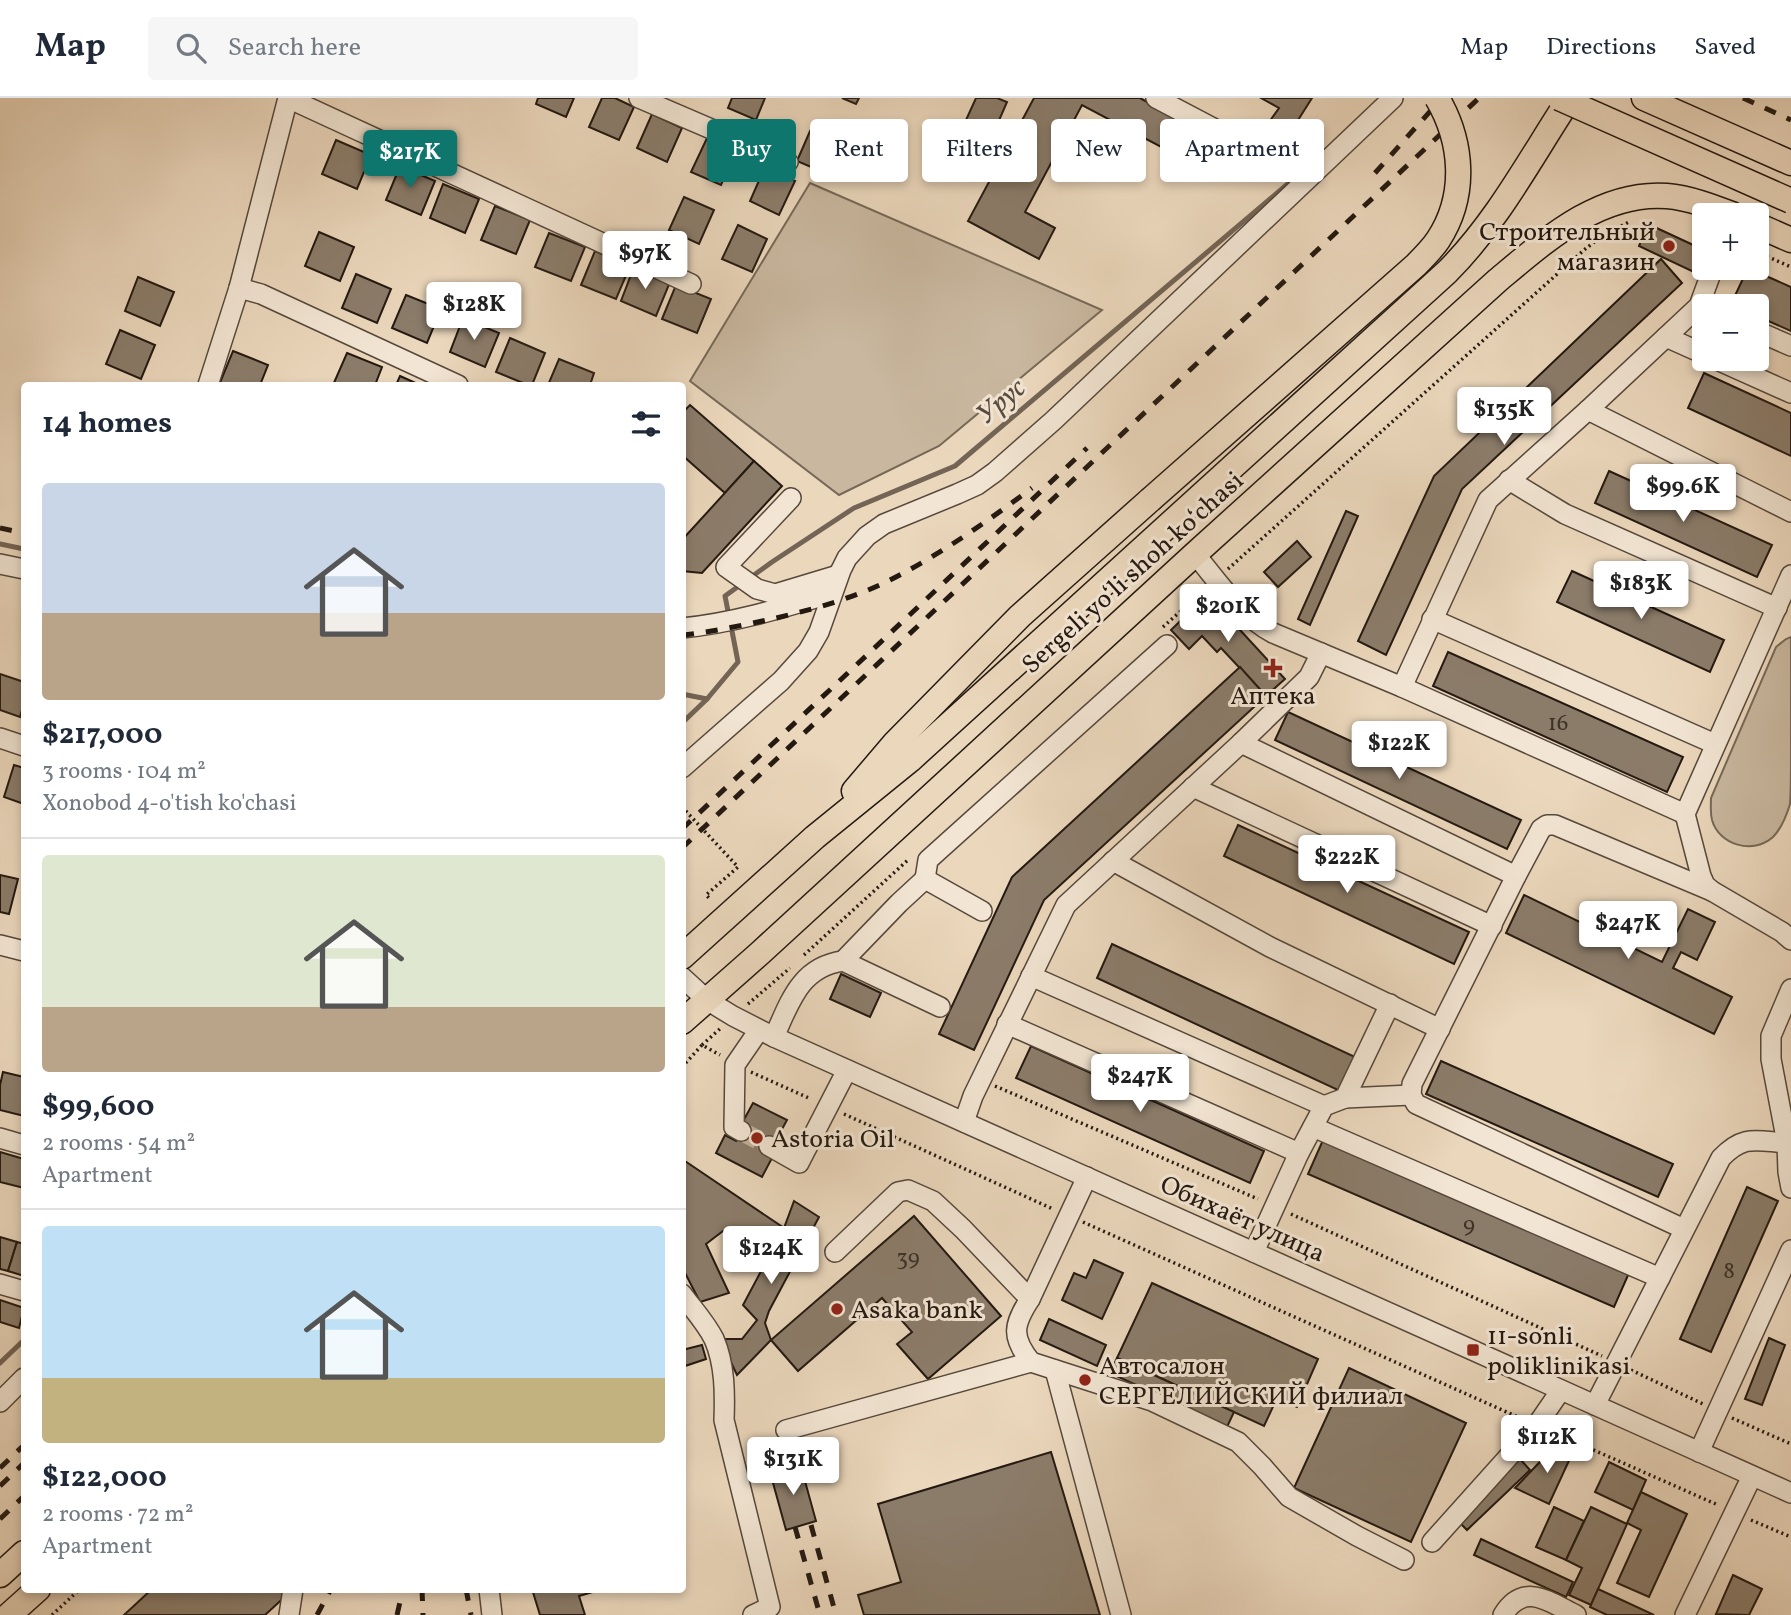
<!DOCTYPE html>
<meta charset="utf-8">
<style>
:root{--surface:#fff;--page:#f6f6f7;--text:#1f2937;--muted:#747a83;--line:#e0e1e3;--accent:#0f766e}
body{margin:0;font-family:Vollkorn,serif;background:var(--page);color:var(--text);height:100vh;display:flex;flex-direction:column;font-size:26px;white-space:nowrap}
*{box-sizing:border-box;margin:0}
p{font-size:23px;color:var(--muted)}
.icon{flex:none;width:38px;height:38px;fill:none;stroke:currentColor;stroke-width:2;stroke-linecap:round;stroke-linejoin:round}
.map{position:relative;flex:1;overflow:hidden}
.sheet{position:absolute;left:21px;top:284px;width:665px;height:1211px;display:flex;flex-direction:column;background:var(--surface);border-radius:7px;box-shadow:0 4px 10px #0003}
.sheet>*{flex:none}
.hud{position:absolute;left:707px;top:21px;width:665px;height:63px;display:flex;gap:14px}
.fabs{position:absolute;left:1692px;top:105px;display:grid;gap:14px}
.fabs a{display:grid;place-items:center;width:77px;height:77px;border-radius:7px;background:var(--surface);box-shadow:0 4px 10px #0003;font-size:35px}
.price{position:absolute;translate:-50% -60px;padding:0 16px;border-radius:7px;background:#fff;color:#222;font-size:23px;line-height:46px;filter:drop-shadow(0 2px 4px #0008)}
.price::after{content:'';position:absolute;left:50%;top:42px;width:21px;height:16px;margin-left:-10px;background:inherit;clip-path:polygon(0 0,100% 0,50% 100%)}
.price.current{background:var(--accent);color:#fff}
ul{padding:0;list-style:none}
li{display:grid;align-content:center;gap:14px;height:371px;padding:0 21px}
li+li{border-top:2px solid var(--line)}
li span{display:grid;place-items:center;height:217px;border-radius:7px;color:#555}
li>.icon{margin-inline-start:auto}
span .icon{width:126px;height:126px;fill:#fffc;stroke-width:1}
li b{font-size:30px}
h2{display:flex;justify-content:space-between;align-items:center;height:84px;padding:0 21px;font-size:30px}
.chip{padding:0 24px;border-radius:7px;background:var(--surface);box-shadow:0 4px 10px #0003;font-size:24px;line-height:63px}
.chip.current{background:var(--accent);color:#fff}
header{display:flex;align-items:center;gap:42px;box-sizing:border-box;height:98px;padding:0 35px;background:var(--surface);border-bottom:2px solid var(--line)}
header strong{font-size:33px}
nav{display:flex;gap:38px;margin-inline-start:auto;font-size:24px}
.search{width:490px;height:63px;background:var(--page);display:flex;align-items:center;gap:18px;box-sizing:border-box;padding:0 24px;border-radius:7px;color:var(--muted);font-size:26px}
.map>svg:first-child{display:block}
</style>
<header>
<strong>Map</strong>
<div class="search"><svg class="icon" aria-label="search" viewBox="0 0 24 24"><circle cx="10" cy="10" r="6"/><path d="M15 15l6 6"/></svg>Search here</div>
<nav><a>Map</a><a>Directions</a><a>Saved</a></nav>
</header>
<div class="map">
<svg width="1791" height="1517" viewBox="0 0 1791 1517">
<rect width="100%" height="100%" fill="#ebd7bc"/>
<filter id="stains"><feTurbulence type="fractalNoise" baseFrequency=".00286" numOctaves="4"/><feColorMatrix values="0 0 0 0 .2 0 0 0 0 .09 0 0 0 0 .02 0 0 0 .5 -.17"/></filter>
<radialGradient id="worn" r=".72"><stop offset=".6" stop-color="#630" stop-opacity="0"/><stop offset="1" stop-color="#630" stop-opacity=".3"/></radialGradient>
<g fill="#c9b79f" stroke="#766858" stroke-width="2">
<polygon points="810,85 1102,212 939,348 839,397 690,283"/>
<path d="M1791,539C1791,578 1791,618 1791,657C1791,671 1791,693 1790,706C1787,716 1781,731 1773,739C1753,757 1719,747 1712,722C1710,714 1711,708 1711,700L1776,549L1786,541Z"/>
</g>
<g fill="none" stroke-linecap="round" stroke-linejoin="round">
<g stroke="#736455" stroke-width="5">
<polyline points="0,446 24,451"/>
<polyline points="729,518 725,498 772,464 854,410 955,368 1290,84"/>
<polyline points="682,596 707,601"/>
<polyline points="682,625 707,601 738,564 731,528"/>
<polyline points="0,1265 24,1242"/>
</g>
</g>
<g fill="#8b7c6a" stroke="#241911" stroke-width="2">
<polygon points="538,0 574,0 566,19 536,6"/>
<polygon points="602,0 615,0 634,9 619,42 589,29"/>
<polygon points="732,0 765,0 756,22 728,10"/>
<polygon points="842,0 859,0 856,6"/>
<polygon points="976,0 997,0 1007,4 994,34 966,22"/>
<polygon points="1034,0 1140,0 1197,31 1182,60 1082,7 1025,114 1055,130 1039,161 968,123"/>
<polygon points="1261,0 1312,0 1295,27 1309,37 1279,65 1252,48 1279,10"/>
<polygon points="652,16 682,30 667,64 637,50"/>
<polygon points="810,33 838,45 825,75 797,63"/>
<polygon points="707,40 736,54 721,87 691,74"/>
<polygon points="336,42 371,57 357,91 322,76"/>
<polygon points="400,68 435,83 421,117 386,102"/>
<polygon points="765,69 795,83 779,117 750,103"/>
<polygon points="443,86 479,101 465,135 430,120"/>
<polygon points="684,99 714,112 699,146 669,132"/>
<polygon points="495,108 530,122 516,156 481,142"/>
<polygon points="1648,126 1704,152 1704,162 1698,176 1639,148"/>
<polygon points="738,127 767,141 752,174 722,161"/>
<polygon points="319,134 354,149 340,183 305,168"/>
<polygon points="549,135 585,149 571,183 535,169"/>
<polygon points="595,153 630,168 616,201 581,187"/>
<polygon points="1661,161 1682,185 1462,391 1386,557 1358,543 1434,378"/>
<polygon points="634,169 670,184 656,218 621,203"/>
<polygon points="1748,170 1791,189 1791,233 1757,218 1757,208 1735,208 1731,206"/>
<polygon points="356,176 391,191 377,225 342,210"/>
<polygon points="138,179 174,194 160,228 125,213"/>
<polygon points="676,187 711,201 697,235 662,221"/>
<polygon points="406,197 441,211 427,245 392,230"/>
<polygon points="463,220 499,235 485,269 450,254"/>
<polygon points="120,232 155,247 141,281 106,266"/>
<polygon points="510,240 545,255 532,287 528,287 496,274"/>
<polygon points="233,253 268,267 260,287 219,287"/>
<polygon points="347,255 382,269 375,287 333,287"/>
<polygon points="559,261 594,275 590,287 548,287"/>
<polygon points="1704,275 1791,315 1791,358 1688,310"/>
<polygon points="400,278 420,287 396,287"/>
<polygon points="690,307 754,363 725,395 682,357 682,315"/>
<polygon points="754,363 782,388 702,475 682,473 682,442"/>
<polygon points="1609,373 1772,447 1757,479 1595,405"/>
<polygon points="1346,413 1358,418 1310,527 1298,521"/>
<polygon points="1297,443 1311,459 1278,489 1264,474"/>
<polygon points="1572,473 1724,542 1710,574 1557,504"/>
<polygon points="1205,499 1241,533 1285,581 1266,598 1221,550 1217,554 1202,538 1189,551 1171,532"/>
<polygon points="1448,554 1683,659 1667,694 1433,588"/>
<polygon points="1240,569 1266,598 1044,802 974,952 939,936 1012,779"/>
<polygon points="0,576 24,584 24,605 20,619 0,612"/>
<polygon points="1288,614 1521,722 1507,751 1275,642"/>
<polygon points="14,667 24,670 24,706 4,699"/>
<polygon points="1238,727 1469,834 1454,866 1224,758"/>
<polygon points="0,777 18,781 9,816 0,814"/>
<polygon points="1524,797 1662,864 1688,811 1715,824 1697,862 1681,854 1673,870 1732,899 1714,936 1506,835"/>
<polygon points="1112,846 1355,959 1340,993 1097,880"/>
<polygon points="841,876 881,895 870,919 830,901"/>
<polygon points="1031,948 1264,1053 1250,1085 1016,980"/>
<polygon points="1441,963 1673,1066 1658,1099 1426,996"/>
<polygon points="3,974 24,979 24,1018 0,1012 0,987"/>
<polygon points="753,1005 787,1022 774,1046 772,1060 762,1079 716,1055 725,1037 736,1043 744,1029 741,1027"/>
<polygon points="1323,1042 1629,1175 1614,1209 1308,1076"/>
<polygon points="0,1054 24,1061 24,1090 0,1084"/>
<polygon points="682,1061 784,1130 753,1163 723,1133 706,1146 729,1195 700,1204 682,1169"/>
<polygon points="1747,1089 1778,1103 1711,1254 1680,1241"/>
<polygon points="794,1103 819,1119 769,1213 765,1225 771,1242 737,1277 720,1241 742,1241 757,1222 743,1207 784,1130"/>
<polygon points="914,1118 1001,1218 928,1281 897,1246 912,1234 882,1200 798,1273 771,1242"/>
<polygon points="0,1139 17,1144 8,1173 0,1171"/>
<polygon points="17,1144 24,1146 24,1178 8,1173"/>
<polygon points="1094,1162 1123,1175 1102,1221 1062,1202 1074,1175 1086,1180"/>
<polygon points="1152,1185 1318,1261 1297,1309 1277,1300 1264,1328 1117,1260"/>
<polygon points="0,1202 24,1210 19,1230 0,1224"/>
<polygon points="1049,1221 1106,1247 1097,1268 1040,1242"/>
<polygon points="1769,1240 1785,1247 1762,1307 1745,1301"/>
<polygon points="702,1247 706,1261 682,1269 682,1252"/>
<polygon points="1117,1260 1234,1314 1227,1329 1110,1275"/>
<polygon points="1349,1270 1466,1325 1411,1444 1294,1390"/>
<polygon points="1557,1346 1573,1354 1549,1406 1515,1390"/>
<polygon points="1051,1354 1100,1517 864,1517 858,1497 901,1484 878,1406"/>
<polygon points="1520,1361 1530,1372 1467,1432 1457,1422"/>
<polygon points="1609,1364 1646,1382 1633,1412 1595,1394"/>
<polygon points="800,1365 816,1423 786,1432 770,1374"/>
<polygon points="1641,1394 1687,1416 1649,1499 1617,1485 1641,1432 1627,1425"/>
<polygon points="1554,1409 1584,1423 1566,1462 1536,1449"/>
<polygon points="1591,1409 1627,1426 1591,1507 1569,1497 1582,1470 1566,1462"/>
<polygon points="1481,1441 1573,1484 1566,1499 1474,1457"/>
<polygon points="1733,1477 1762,1491 1749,1517 1716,1516"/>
<polygon points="152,1491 287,1491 290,1494 265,1517 124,1517"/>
<polygon points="532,1491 603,1491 579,1498 585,1517 540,1517"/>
<polygon points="1598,1491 1654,1517 1607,1517 1590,1509"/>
</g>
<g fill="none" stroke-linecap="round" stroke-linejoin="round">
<polyline stroke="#c3b19a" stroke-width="19" stroke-dasharray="19 10" stroke-linecap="butt" points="741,1033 769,1048"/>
<g stroke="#56483c" stroke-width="22">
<g id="minor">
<polyline points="288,0 691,186"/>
<polyline points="639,0 788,64"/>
<polyline points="1156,0 1232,40"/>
<polyline points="239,190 261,196 458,287"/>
<polyline points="1757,233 1791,248"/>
<polyline points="1666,239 1704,256"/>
<polyline points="1715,261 1791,295"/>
<polyline points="208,287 239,190 288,0"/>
<polyline points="1588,312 1791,414"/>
<polyline points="1509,382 1565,416 1777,510"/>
<polyline points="791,400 726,469 757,491 775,496 838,477"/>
<path d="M1195,456C1219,485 1240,517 1273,535L1402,589L1685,716"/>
<polyline points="0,466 24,471"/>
<polyline points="1791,477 1685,716 1701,778 1705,787 1712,793 1782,834 1791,842"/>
<polyline points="1432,521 1715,646"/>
<path d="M682,530C734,525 782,510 832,495"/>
<polyline points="1402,589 1488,402 1588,312 1699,208 1713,170"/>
<polyline points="0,640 24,648"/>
<polyline points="1241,645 1516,778 1412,986 1411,997 1416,1006 1684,1131"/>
<polyline points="682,670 781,583 808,553 819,534 841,472 847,460 867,438 884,426 957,396 977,387 995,374 1054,322 1393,0"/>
<polyline points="1193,689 1492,828"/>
<polyline points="1113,763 1270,849 1440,931"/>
<polyline points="1516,778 1541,731 1547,727 1555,727 1712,793"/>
<polyline points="925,781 928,762 1167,547"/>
<polyline points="0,847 24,853"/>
<polyline points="843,863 899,805 925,781 982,813"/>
<polyline points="1031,878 1324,1008"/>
<polyline points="682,879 707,902 733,918 774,939 1791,1395"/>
<polyline points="1791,891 1771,938 1771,961 1787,1045 1788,1074 1791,1090"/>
<polyline points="1007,926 1299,1055"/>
<path d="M774,939C790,904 800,869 843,863L940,909"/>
<polyline points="1345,1000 1411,997"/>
<polyline points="964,1024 973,998 1066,807 1241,645 1309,579 1321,555"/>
<polyline points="1313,1029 1660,1180"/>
<polyline points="741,1033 734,1029 735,967 759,932"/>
<polyline points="0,1040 24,1047"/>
<polyline points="769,1048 799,1065 847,972"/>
<path d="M1087,1079L1030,1201C1013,1227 1011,1239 1031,1264L1152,1303L1238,1344L1262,1368L1289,1399L1357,1438L1404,1462"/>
<polyline points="835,1154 898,1094 908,1092 933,1103 963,1131 1030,1201"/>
<polyline points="1254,1154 1299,1055 1324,1008 1345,1000 1390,906"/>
<polyline points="0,1186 24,1193"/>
<path d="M682,1196C693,1211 706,1225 714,1241C725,1266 725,1296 724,1322L770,1509L753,1517"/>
<polyline points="1055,1272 1121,1517"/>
<polyline points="0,1304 24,1280"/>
<path d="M1595,1307L1721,1060C1744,1036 1756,1043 1787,1045L1791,1046"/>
<polyline points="786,1332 1031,1264"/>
<polyline points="1699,1354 1791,1152"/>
<polyline points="1432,1444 1537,1327 1561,1292"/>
<polyline points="489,1491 492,1517"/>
<polyline points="289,1517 293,1491"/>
<path d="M1503,1517C1524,1483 1549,1504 1576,1517"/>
<polyline points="1685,1517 1752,1378"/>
</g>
</g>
<g stroke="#241911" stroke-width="27">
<g id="major">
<polyline points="1644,0 1791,65"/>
<polyline points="1757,127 1791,142"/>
<polyline points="854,693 894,646 1020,518 1150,402"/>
<path d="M682,859L815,739L910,662L1447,174C1498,123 1531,59 1570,0"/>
<path d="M682,924L759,856L1195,456L1498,182C1546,142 1600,93 1667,98C1690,100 1713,109 1734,117"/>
<polyline points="0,1477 24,1455"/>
<polyline points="9,1517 38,1491"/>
</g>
</g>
<g stroke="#241911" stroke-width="3.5" stroke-dasharray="2 3.5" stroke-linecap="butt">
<polyline points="1757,154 1791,169"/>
<polyline points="1228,471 1584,152 1602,138 1629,124"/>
<polyline points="1163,529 1204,492"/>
<polyline points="682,709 738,769 706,797 710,801"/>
<polyline points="804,857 909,761"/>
<polyline points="748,906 790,870"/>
<polyline points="702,947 722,929"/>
<polyline points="682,969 702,947 720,957"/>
<polyline points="751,974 811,1001"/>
<polyline points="995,988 1258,1101"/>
<polyline points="844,1016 1053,1111"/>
<polyline points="1291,1116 1602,1258"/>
<polyline points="1083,1124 1520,1320"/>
<polyline points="1631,1272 1703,1306"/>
<polyline points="1732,1320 1791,1346"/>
<polyline points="1553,1334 1718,1407"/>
<polyline points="1751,1422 1791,1439"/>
<polyline points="52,1517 80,1491"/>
</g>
<use href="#minor" stroke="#f2e5d3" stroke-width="19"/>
<use href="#major" stroke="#ebd7bc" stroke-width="24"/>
<g stroke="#241911" stroke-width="5" stroke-dasharray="12 12" stroke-linecap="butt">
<polyline points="1743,0 1791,22"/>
<polyline points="1375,75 1442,0"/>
<polyline points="0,430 24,435"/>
<path d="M682,537C713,534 743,527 772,521C810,512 848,502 884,485C937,459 985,425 1032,390"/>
<polyline points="682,731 1087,350"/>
<polyline points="682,750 1479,0"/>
<polyline points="0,1370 24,1347"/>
<polyline points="0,1388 24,1365"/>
<polyline points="0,1421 24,1398"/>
<polyline points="811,1427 836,1517"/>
<polyline points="795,1429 820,1517"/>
<polyline points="422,1491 423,1517"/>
<polyline points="466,1491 471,1517"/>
<polyline points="317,1517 331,1491"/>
<polyline points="397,1517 403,1491"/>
</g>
<g stroke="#241911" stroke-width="27" stroke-linecap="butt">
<g id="major-bridge">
<polyline points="1559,0 1791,103"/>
<path d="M1150,402L1416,167C1424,159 1432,151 1438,142C1467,98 1463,44 1437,0"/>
</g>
</g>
<use href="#major-bridge" stroke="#ebd7bc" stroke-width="24"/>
</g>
<g fill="#8f2418" stroke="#f2e5d3" stroke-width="2.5">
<circle cx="1669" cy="148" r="7"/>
<path d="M1269.5 559.5h7v7h7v7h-7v7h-7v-7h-7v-7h7z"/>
<circle cx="757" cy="1040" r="7"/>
<circle cx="837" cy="1211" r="7"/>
<rect x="1466" y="1245" width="14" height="14" rx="3.5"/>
<circle cx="1085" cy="1282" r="7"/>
</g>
<g text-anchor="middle" stroke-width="6" stroke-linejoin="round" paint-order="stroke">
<g font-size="23" fill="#3e3227">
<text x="1558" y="632">16</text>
<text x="1469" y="1134">9</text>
<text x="908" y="1167">39</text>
<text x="1729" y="1180">8</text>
</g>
<g font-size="26" fill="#241911" stroke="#f2e5d3" text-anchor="start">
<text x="1655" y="142" text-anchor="end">Строительный<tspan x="1655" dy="30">магазин</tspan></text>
<text x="1273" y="606" text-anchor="middle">Аптека</text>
<text x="771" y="1049">Astoria Oil</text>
<text x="851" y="1220">Asaka bank</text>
<text x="1487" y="1246">11-sonli<tspan x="1487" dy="30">poliklinikasi</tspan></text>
<text x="1099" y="1276">Автосалон<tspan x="1099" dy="30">СЕРГЕЛИЙСКИЙ филиал</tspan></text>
</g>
<g font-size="26" fill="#241911" stroke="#f2e5d3">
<text transform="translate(1132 474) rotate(-42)" y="9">Sergeli yo‘li shoh ko‘chasi</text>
<text transform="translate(1243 1120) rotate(24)" y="9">Обихаёт улица</text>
</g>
<g font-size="28" font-style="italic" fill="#584b3e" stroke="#f2e5d3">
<text transform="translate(1000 302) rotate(-40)" y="10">Урус</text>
</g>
</g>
<rect width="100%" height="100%" filter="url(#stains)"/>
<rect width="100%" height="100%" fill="url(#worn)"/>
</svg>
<div class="fabs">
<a>+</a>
<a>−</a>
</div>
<b class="price current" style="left:410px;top:92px">$217K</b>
<b class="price" style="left:645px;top:193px">$97K</b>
<b class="price" style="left:474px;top:244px">$128K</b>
<b class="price" style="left:1504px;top:349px">$135K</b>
<b class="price" style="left:1683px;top:426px">$99.6K</b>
<b class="price" style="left:1641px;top:523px">$183K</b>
<b class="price" style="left:1228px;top:546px">$201K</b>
<b class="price" style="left:1399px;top:683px">$122K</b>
<b class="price" style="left:1347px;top:797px">$222K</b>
<b class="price" style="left:1628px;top:863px">$247K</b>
<b class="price" style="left:1140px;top:1016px">$247K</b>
<b class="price" style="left:771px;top:1188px">$124K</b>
<b class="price" style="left:1547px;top:1377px">$112K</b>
<b class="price" style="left:793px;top:1399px">$131K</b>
<div class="hud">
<a class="chip current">Buy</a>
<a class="chip">Rent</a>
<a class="chip">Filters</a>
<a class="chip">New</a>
<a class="chip">Apartment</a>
</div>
<section class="sheet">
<h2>14 homes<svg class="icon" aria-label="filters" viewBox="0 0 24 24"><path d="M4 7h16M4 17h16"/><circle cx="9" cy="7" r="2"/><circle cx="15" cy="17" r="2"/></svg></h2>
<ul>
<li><span style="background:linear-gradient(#c9d6e8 60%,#b9a48a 0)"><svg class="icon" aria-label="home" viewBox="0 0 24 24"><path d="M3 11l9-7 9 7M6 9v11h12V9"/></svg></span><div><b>$217,000</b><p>3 rooms · 104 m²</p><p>Xonobod 4-o'tish ko'chasi</p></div></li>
<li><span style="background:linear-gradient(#dfe7d0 70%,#b9a48a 0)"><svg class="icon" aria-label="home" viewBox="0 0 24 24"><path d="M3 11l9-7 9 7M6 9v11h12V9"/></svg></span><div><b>$99,600</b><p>2 rooms · 54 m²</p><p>Apartment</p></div></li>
<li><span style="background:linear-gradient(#bfe0f5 70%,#c2b280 0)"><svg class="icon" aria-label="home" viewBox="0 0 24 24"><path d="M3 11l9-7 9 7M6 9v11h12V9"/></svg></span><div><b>$122,000</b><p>2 rooms · 72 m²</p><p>Apartment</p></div></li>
</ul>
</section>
</div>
